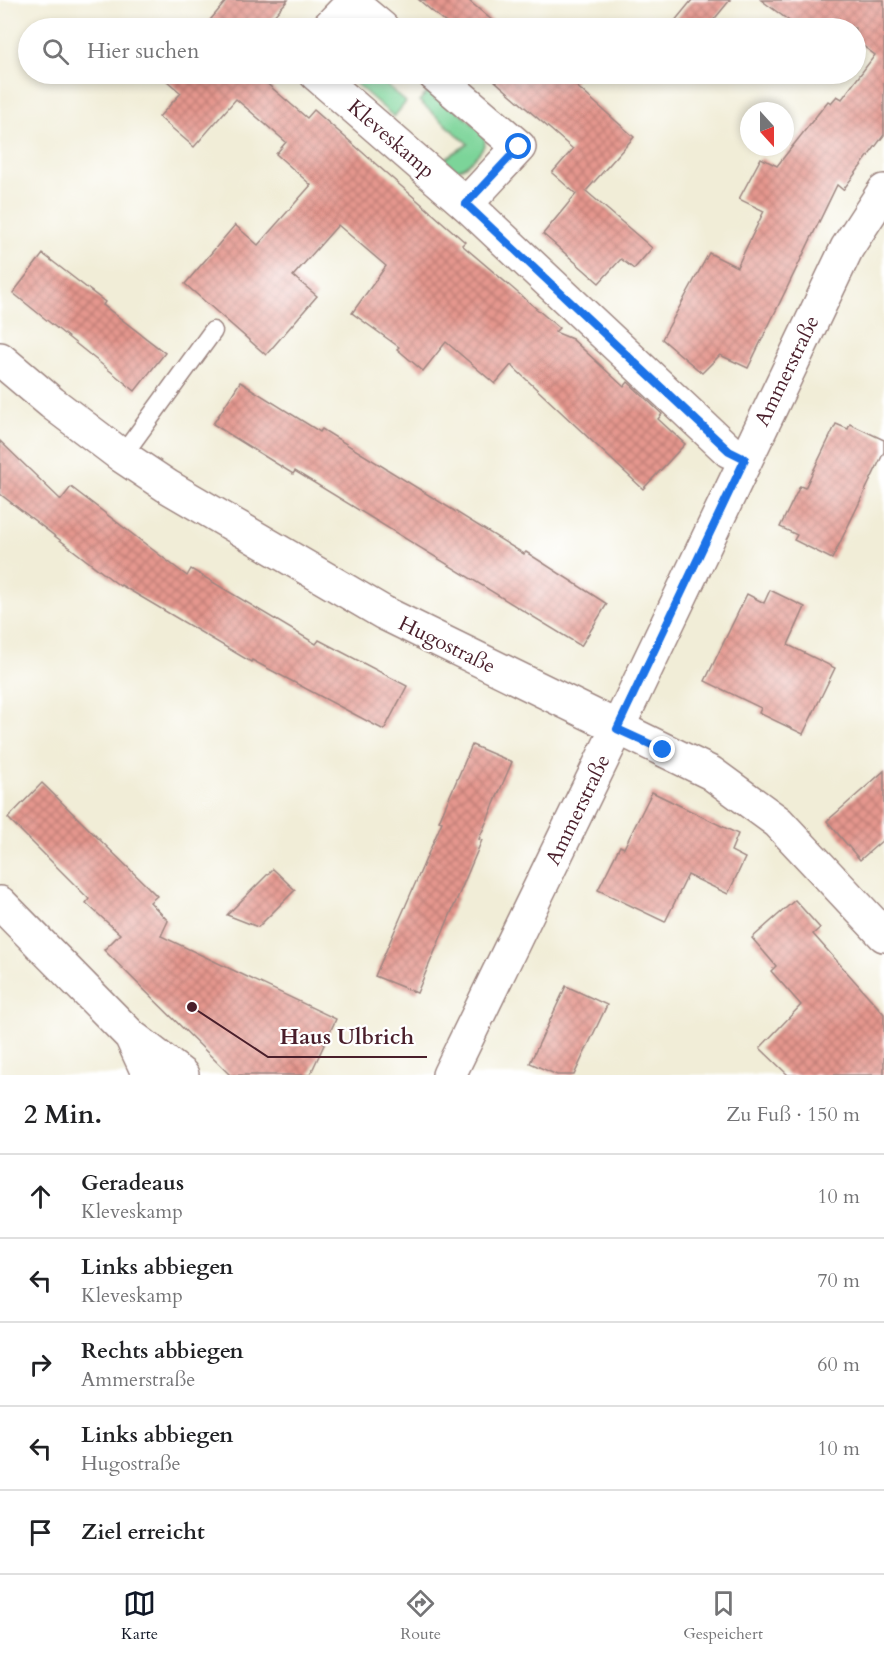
<!DOCTYPE html>
<html lang="de">
<head>
<meta charset="utf-8">
<style>
	:root { --surface:#fff; --page:#f6f6f6; --text:#202124; --muted:#757577; --line:#e0e0e0; --accent:#111827 }
	body { margin:0; font-family:Cardo,serif; background:var(--page); color:var(--text) }
	.compass { position:absolute; left:740px; top:102px; width:54px; height:54px; border-radius:50%; background:var(--surface); box-shadow:0 3px 9px #0003; rotate:159deg }
	.stop { position:absolute; width:18px; height:18px; margin:-14px; border:4px solid #1a73e8; border-radius:50%; background:#fff }
	.stop.end { background:#1a73e8; border-color:#fff; box-shadow:0 2px 6px #0008 }
	.list { margin:0; padding:0; list-style:none }
	h2 { display:flex; justify-content:space-between; align-items:center; height:78px; margin:0; padding:0 24px; font-size:26px }
	h2 small { font-size:20px; font-weight:400; color:var(--muted) }
	.list li { display:grid; grid-template-columns:39px 1fr auto; gap:18px; align-items:center; box-sizing:border-box; height:84px; padding:0 24px; border-top:2px solid var(--line) }
	.list b { display:block; font-size:22px; white-space:nowrap }
	.list p { margin:0; font-size:20px; white-space:nowrap; color:var(--muted) }
	.list em { font-size:20px; font-style:normal; color:var(--muted) }
	.icon { flex:none; width:33px; height:33px; fill:none; stroke:currentColor; stroke-width:2; stroke-linecap:round; stroke-linejoin:round }
	.map { position:relative; flex:none; width:884px; height:1075px; overflow:hidden }
	.search { position:absolute; background:var(--surface); box-shadow:0 3px 9px #0003; left:18px; right:18px; top:18px; height:66px; display:flex; align-items:center; gap:15px; box-sizing:border-box; padding:0 21px; border-radius:33px; color:var(--muted); font-size:22px }
	.sheet { height:498px; background:var(--surface) }
	nav { display:flex; justify-content:space-around; align-items:center; box-sizing:border-box; height:84px; border-top:2px solid var(--line); background:var(--surface); font-size:16px; color:var(--muted) }
	nav a { display:grid; justify-items:center; gap:3px }
	nav .on { color:var(--accent) }
	.map>svg:first-child { display:block }
	.green { fill:#7cd499; stroke:#637a62; stroke-width:1.5 }
	.building { fill:url(#building-cross-hatch) }
	.lines { fill:none; stroke-linecap:round; stroke-linejoin:round }
	.lane-casing { stroke:#9e8681; stroke-width:21 }
	.street-casing { stroke:#9e8681; stroke-width:36 }
	.lane { stroke:#fff; stroke-width:18 }
	.street { stroke:#fff; stroke-width:33 }
	.route { stroke:#1a73e8; stroke-width:8 }
	.labels { text-anchor:middle; dominant-baseline:central; stroke-width:4.5; stroke-linejoin:round; paint-order:stroke }
	.street-label { font-size:21px; fill:#4a1f2b; stroke:#fff }
	.leader { fill:none; stroke:#4a1f2b; stroke-width:2 }
	.callout-dot { fill:#4a1f2b; stroke:#fff; stroke-width:2 }
	.callout-label { font-size:22px; text-anchor:middle; font-weight:bold; fill:#4a1f2b; stroke:#fff; stroke-width:4.5; stroke-linejoin:round; paint-order:stroke }
</style>
</head>
<body>
<div class="map">
<svg width="884" height="1075" viewBox="0 0 884 1075">
	<defs>
		<pattern id="building-cross-hatch" width="8" height="8" patternUnits="userSpaceOnUse" patternTransform="scale(1.5)"><rect width="8" height="8" fill="#e5978e"/><path d="M0 0l8 8M0 8l8-8" fill="none" stroke="#bc7b74"/></pattern>
	</defs>
	<rect width="100%" height="100%" fill="#fff"/>
	<filter id="ink" filterUnits="userSpaceOnUse"><feTurbulence type="fractalNoise" baseFrequency=".0167" numOctaves="2"/><feDisplacementMap in="SourceGraphic" scale="12" xChannelSelector="R" yChannelSelector="G"/><feConvolveMatrix kernelMatrix="1 2 1 2 8 2 1 2 1" color-interpolation-filters="sRGB"/></filter>
	<filter id="wash" filterUnits="userSpaceOnUse"><feTurbulence type="fractalNoise" baseFrequency=".008" numOctaves="4" result="noise"/><feDisplacementMap in="SourceGraphic" scale="24" xChannelSelector="R" yChannelSelector="G"/><feGaussianBlur stdDeviation="1.35" result="paint"/><feColorMatrix in="noise" values="0 0 0 0 0 0 0 0 0 0 0 0 0 0 0 0 0 1.4 0 .05"/><feComposite in="paint" operator="in"/></filter>
	<g filter="url(#wash)">
		<rect width="100%" height="100%" fill="#f1edd7"/>
		<g class="green">
			<polygon points="345,74 373,74 406,102 394,117"/>
			<path d="M 432,88 L 483,133 C 484,137 485,139 485,143 C 483,150 465,171 456,169 C 452,167 448,162 444,159 L 468,144 L 419,101 Z"/>
		</g>
		<g id="blocks">
			<g class="building">
				<polygon points="227,0 288,0 263,28 210,28 206,25"/>
				<polygon points="419,0 468,0 501,28 452,28"/>
				<polygon points="692,0 730,0 707,28 669,28"/>
				<polygon points="761,0 884,0 884,135 843,190 837,185 748,368 720,355 702,373 662,339 709,253 737,267 764,211 739,199 761,158 777,166 828,101 831,103 837,96 842,99 875,55 855,40 855,28 799,28"/>
				<polygon points="159,74 259,74 257,75 307,118 314,110 465,242 462,245 559,328 555,332 572,339 624,387 628,382 662,414 658,419 685,444 643,489 511,365 495,384 446,342 423,371 397,349 399,347 352,313 386,266 338,225 293,276 317,296 266,355 185,284 235,225 258,245 311,185 276,154 286,142 236,99 194,147 159,117 181,93"/>
				<polygon points="487,74 570,74 576,79 573,83 634,137 586,191 652,248 634,269 621,259 599,283 543,234 576,194 552,173 573,149"/>
				<polygon points="43,254 105,302 103,305 165,353 135,391 13,293"/>
				<polygon points="240,382 320,432 322,429 524,554 526,552 607,604 581,646 295,471 293,474 213,424"/>
				<polygon points="836,424 848,429 850,424 884,440 884,452 832,559 794,540 797,535 780,527 800,486 805,488"/>
				<polygon points="0,441 61,500 71,487 187,576 191,569 316,644 319,640 407,686 384,730 252,660 251,662 121,585 120,586 0,494"/>
				<polygon points="770,590 805,607 788,645 835,668 803,734 759,713 761,708 705,681 747,594 764,603"/>
				<polygon points="472,745 512,762 479,839 482,840 417,993 375,976 442,822 439,821"/>
				<polygon points="884,771 884,839 860,860 827,821"/>
				<polygon points="42,783 157,896 150,902 168,921 161,936 336,1019 310,1075 230,1075 104,950 120,934 86,903 89,899 8,818"/>
				<polygon points="652,792 738,834 731,851 745,858 728,894 688,875 665,922 598,890 620,846 624,848"/>
				<polygon points="273,869 295,890 258,927 227,915"/>
				<polygon points="795,900 820,928 813,934 884,1014 884,1075 788,1075 760,1048 801,1005 771,971 776,966 752,938"/>
				<polygon points="566,986 607,1005 574,1075 557,1075 530,1063"/>
			</g>
		</g>
	</g>
	<g filter="url(#ink)">
		<use href="#blocks" fill-opacity="0" stroke="#9e8681" stroke-width="1.5"/>
		<g class="lines">
			<defs>
				<polyline id="lane" points="122,456 213,331"/>
				<g id="street">
					<polyline points="328,28 352,3 382,28"/>
					<polyline points="316,74 466,204 729,451 745,458"/>
					<polyline points="434,74 519,147 466,204"/>
					<polyline points="0,359 52,403 122,456 167,486 384,613 711,773 778,822 884,935"/>
					<polyline points="0,903 131,1036 149,1075"/>
					<polyline points="135,1039 182,1075"/>
					<polyline points="449,1075 617,729 847,248 884,191"/>
				</g>
			</defs>
			<use href="#lane" class="lane-casing"/>
			<use href="#street" class="street-casing"/>
			<use href="#lane" class="lane"/>
			<use href="#street" class="street"/>
		</g>
	</g>
	<g class="lines" filter="url(#ink)">
		<polyline class="route" points="519,147 466,204 729,451 745,459 617,729 663,750"/>
	</g>
	<g class="labels">
		<g class="street-label">
			<text transform="translate(391 139) rotate(41)">Kleveskamp</text>
			<text transform="translate(787 371) rotate(-64)">Ammerstraße</text>
			<text transform="translate(447 645) rotate(26)">Hugostraße</text>
			<text transform="translate(578 810) rotate(-64)">Ammerstraße</text>
		</g>
	</g>
	<path class="leader" d="M192 1007L268 1057H427"/>
	<circle class="callout-dot" cx="192" cy="1007" r="6"/>
	<g class="callout-label">
		<text x="347" y="1044">Haus Ulbrich</text>
	</g>
</svg>
<svg class="compass" viewBox="-18 -18 36 36"><path d="M0-13l5 13h-10z" fill="#e53935"/><path d="M0 13l5-13h-10z" fill="#757577"/></svg>
<div class="stop" style="left:519px;top:147px"></div>
<div class="stop end" style="left:663px;top:750px"></div>
<div class="search"><svg class="icon" aria-label="search" viewBox="0 0 24 24"><circle cx="10" cy="10" r="6"/><path d="M15 15l6 6"/></svg>Hier suchen</div>
</div>
<section class="sheet">
<h2>2 Min.<small>Zu Fuß · 150 m</small></h2>
<ul class="list">
<li><svg class="icon" aria-label="ahead" viewBox="0 0 24 24"><path d="M12 20V5M6 11l6-6 6 6"/></svg><div><b>Geradeaus</b><p>Kleveskamp</p></div><em>10 m</em></li>
<li><svg class="icon" aria-label="left" viewBox="0 0 24 24"><path d="M17 20v-9H6M10 6l-5 5 5 5"/></svg><div><b>Links abbiegen</b><p>Kleveskamp</p></div><em>70 m</em></li>
<li><svg class="icon" aria-label="right" viewBox="0 0 24 24"><path d="M7 20v-9h11M14 6l5 5-5 5"/></svg><div><b>Rechts abbiegen</b><p>Ammerstraße</p></div><em>60 m</em></li>
<li><svg class="icon" aria-label="left" viewBox="0 0 24 24"><path d="M17 20v-9H6M10 6l-5 5 5 5"/></svg><div><b>Links abbiegen</b><p>Hugostraße</p></div><em>10 m</em></li>
<li><svg class="icon" aria-label="arrive" viewBox="0 0 24 24"><path d="M6 21V4h12l-3 4 3 4H6"/></svg><div><b>Ziel erreicht</b></div></li>
</ul>
</section>
<nav>
<a class="on"><svg class="icon" aria-label="map" viewBox="0 0 24 24"><path d="M3 6l6-2 6 2 6-2v14l-6 2-6-2-6 2zM9 4v14M15 6v14"/></svg>Karte</a>
<a><svg class="icon" aria-label="directions" viewBox="0 0 24 24"><path d="M12 3l9 9-9 9-9-9zM9 14v-3h6M13 9l2 2-2 2"/></svg>Route</a>
<a><svg class="icon" aria-label="saved" viewBox="0 0 24 24"><path d="M7 4h10v16l-5-4-5 4z"/></svg>Gespeichert</a>
</nav>
</body>
</html>
